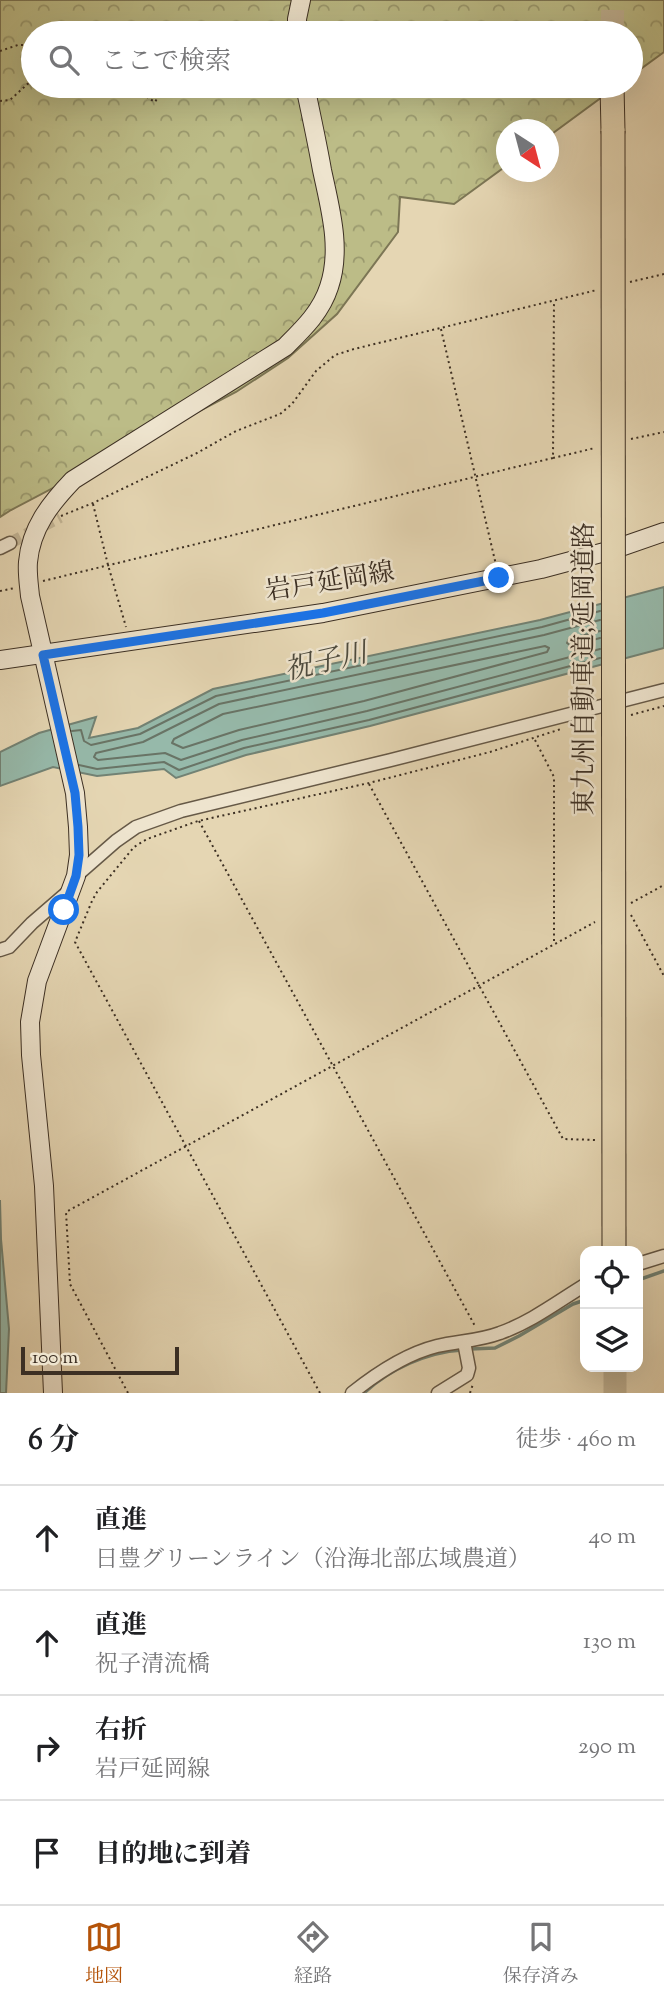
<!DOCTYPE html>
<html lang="ja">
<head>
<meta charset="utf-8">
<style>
	:root { --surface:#fff; --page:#f2f2f2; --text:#202124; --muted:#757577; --line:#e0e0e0; --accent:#b45309 }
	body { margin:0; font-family:"Sorts Mill Goudy","Noto Serif JP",serif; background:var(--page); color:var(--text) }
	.controls { position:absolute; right:21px; bottom:21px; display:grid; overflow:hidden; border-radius:14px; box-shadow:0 7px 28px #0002 }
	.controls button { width:63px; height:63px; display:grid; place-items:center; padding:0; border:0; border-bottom:2px solid var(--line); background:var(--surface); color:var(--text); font:35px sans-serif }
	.compass { position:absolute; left:496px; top:119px; width:63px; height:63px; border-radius:50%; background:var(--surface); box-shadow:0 7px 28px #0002; rotate:144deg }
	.scale { position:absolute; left:21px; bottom:18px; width:158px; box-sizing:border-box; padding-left:7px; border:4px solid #3c2f23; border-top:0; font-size:19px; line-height:24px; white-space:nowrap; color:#3c2f23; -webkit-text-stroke:5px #eee4ce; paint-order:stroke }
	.stop { position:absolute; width:21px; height:21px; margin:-16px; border:5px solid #1a73e8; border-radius:50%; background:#fff }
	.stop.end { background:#1a73e8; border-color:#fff; box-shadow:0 2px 7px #0008 }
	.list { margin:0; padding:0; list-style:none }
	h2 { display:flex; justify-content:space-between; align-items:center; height:91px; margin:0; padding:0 28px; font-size:30px }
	h2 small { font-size:23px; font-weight:400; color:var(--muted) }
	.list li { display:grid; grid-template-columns:46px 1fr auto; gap:21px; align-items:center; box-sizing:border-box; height:105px; padding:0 28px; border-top:2px solid var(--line) }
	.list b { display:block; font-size:26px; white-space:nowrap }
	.list p { margin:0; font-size:23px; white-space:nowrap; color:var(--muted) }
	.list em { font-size:23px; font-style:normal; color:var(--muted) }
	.icon { flex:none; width:38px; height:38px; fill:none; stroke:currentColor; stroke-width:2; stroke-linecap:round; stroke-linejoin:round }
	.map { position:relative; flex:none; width:664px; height:1393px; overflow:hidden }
	.search { position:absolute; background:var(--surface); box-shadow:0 7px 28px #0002; left:21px; right:21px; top:21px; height:77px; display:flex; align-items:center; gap:18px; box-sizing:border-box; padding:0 24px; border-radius:38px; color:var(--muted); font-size:26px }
	.sheet { height:511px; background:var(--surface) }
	nav { display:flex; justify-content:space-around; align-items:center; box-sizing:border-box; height:98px; border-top:2px solid var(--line); background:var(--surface); font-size:19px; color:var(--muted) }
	nav a { display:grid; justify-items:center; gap:4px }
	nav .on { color:var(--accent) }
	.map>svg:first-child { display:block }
	.forest { fill:url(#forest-crowns); stroke:#7c7655; stroke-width:2 }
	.water { fill:#96b9aa; stroke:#728274; stroke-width:2 }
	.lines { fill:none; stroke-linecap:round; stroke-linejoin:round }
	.shore { stroke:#697466; stroke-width:2 }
	.stream { stroke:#728274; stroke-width:3.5 }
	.street-tunnel { stroke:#c3b596; stroke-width:12; stroke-dasharray:12 6; stroke-linecap:butt }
	.highway-tunnel { stroke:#c3b596; stroke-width:23; stroke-dasharray:23 11; stroke-linecap:butt }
	.street-casing { stroke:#665947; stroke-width:15 }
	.secondary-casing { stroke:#3c2f23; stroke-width:20 }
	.highway-casing { stroke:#3c2f23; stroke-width:25 }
	.path { stroke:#3c2f23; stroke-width:2; stroke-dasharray:2 3.5; stroke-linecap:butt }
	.street { stroke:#eee4ce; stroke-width:12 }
	.secondary { stroke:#eee4ce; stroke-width:18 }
	.highway { stroke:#e5d6b3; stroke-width:23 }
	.highway-bridge-casing { stroke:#3c2f23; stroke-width:25; stroke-linecap:butt }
	.highway-bridge { stroke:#e5d6b3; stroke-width:23 }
	.route { stroke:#1a73e8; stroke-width:9 }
	.labels { text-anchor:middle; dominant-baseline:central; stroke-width:5; stroke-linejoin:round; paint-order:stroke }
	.street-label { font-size:26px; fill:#3c2f23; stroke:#eee4ce }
	.water-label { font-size:28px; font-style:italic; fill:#4e4b3e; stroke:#eee4ce }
</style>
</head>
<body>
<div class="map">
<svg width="664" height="1393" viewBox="0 0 664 1393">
	<defs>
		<pattern id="forest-crowns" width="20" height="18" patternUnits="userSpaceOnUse" patternTransform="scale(1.75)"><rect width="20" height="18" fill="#bcbc87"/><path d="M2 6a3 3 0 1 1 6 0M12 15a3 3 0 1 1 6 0" fill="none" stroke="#9a996e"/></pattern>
	</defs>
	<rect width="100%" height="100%" fill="#e5d6b3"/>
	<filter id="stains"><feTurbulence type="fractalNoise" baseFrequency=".00286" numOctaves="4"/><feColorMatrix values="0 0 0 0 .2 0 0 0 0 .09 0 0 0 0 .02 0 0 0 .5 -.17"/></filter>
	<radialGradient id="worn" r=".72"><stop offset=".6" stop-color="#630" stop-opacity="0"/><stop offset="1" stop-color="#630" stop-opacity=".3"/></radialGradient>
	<polygon class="forest" points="0,0 664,0 664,52 631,76 631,33 33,33 33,86 617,86 549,136 548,130 506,130 506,166 454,204 400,197 398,232 337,314 288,358 236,392 11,510 0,517"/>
	<g class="water">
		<polygon points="664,587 664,648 370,726 246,755 176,778 164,769 97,776 53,767 0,786 0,752 39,733 96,717 89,738 138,728 213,689 540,620"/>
		<polygon points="0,1200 1,1239 9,1329 6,1393 0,1393"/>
	</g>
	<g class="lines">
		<g class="shore">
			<polyline points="600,620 544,635 219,704 143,742 96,753 94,757 98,760 165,753 181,760 242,740 367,711 600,649"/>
			<polyline points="600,631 569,639 567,643 571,646 600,638"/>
			<polygon points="545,646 549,648 547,652 364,701 239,730 183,748 172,743 174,739 223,714"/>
			<polyline points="72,731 81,730 84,741 91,745 140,734 216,696 542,627 600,611"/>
			<polyline points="79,765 97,769 164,762 179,770 244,748 369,720 600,658"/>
		</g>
		<g class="stream">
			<polyline points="638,1280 664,1271"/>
			<polyline points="470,1349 495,1348 519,1336 573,1304 585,1300"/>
			<path d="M 364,1393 C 390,1369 427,1352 462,1350"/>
		</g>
		<polyline class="street-tunnel" points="10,543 60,517"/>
		<g class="highway-tunnel">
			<polyline points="612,33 613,0"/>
			<polyline points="615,1393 615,1367"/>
		</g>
		<defs>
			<g id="street">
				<polyline points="0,548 10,543"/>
				<polyline points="76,876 116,841 136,827 181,811 391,760 664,690"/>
				<polyline points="0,950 9,947 32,923 69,891"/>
				<polyline points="638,1264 664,1256"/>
				<path d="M 352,1393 C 377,1373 405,1354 437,1346 C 458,1341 479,1341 500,1333 C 531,1322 557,1302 585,1285"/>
				<polyline points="438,1393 467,1375 469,1368 464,1342"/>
			</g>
			<g id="secondary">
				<polyline points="297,33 297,19 301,0"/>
				<polyline points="0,660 323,613 541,569 612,550 664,532"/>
				<path d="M 53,1393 L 44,1186 L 31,1055 L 30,1022 L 37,981 L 76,876 L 79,855 L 78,827 L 75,793 L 30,596 C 29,585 27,573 28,562 C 31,528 50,504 73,480 L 285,347 C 303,329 321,312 329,287 C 342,249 330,208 322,170 C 317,142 311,114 305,86"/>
			</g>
			<polyline id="highway" points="612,86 613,131"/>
		</defs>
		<use href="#street" class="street-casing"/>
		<use href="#secondary" class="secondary-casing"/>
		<use href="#highway" class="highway-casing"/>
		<g class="path">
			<polyline points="0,51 18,45 33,45"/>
			<polyline points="143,86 147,97 155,102 165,86"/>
			<polyline points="0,101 10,100 33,79"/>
			<polyline points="630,282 664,274"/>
			<polyline points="441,329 496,565"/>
			<polyline points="631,439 664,432"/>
			<polyline points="553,458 595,448"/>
			<polyline points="93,504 108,565 126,627"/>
			<polyline points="61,516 93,503 197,453 236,431 280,414 292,404 316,371 335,355 354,349 597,290"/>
			<polyline points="43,581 553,458 554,301"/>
			<polyline points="0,591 15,588"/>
			<polyline points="631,715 664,706"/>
			<polyline points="535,740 554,777 554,944"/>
			<polyline points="369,784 563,1139 597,1140"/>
			<polyline points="199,821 475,1326"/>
			<polyline points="631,903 664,885"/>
			<polyline points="631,915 664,976"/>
			<polyline points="128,1393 70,1284 66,1212 595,922"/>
			<polyline points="320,1393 75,942 92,901 97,892 134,847 147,839 198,821 369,783 490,752 561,729"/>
			<polyline points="470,1393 473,1384"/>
		</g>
		<use href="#street" class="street"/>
		<use href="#secondary" class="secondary"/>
		<use href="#highway" class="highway"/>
		<defs>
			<polyline id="highway-bridge" points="613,131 614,1251"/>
		</defs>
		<use href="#highway-bridge" class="highway-bridge-casing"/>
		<use href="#highway-bridge" class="highway-bridge"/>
	</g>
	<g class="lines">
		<polyline class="route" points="64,910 76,876 79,855 78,827 75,793 43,655 323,613 499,578"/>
	</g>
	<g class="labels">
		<g class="street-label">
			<text transform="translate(330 583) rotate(-9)">岩戸延岡線</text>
			<text transform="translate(585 669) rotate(-90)">東九州自動車道;延岡道路</text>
		</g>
		<g class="water-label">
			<text transform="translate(326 663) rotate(-13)">祝子川</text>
		</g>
	</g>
	<rect width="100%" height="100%" filter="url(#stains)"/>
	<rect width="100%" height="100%" fill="url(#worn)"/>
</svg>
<div class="controls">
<button><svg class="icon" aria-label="locate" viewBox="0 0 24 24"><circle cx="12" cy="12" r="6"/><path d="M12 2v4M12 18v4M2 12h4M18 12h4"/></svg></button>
<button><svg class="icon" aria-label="layers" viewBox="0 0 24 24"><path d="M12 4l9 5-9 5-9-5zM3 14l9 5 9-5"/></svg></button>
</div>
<svg class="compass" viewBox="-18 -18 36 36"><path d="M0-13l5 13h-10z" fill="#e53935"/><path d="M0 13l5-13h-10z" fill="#757577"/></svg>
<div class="scale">100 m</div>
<div class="stop" style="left:64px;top:910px"></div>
<div class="stop end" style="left:499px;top:578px"></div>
<div class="search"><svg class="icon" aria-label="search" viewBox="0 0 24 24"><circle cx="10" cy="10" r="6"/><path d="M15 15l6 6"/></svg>ここで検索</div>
</div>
<section class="sheet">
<h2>6 分<small>徒歩 · 460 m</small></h2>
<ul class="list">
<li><svg class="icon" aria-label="ahead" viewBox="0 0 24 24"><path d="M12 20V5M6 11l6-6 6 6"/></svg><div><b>直進</b><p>日豊グリーンライン（沿海北部広域農道）</p></div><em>40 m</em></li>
<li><svg class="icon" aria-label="ahead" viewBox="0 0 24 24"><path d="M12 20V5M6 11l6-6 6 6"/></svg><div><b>直進</b><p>祝子清流橋</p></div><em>130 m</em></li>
<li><svg class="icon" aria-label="right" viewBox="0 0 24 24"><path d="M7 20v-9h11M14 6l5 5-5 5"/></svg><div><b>右折</b><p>岩戸延岡線</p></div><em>290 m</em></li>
<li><svg class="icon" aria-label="arrive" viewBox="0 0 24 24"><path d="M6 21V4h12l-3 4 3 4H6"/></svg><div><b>目的地に到着</b></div></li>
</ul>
</section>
<nav>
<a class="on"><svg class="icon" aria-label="map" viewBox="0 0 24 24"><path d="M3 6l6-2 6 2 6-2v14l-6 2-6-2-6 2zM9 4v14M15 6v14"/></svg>地図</a>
<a><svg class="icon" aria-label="directions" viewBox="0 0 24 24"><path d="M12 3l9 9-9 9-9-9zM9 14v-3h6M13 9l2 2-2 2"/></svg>経路</a>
<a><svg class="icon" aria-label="saved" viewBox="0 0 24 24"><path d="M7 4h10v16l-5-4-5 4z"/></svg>保存済み</a>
</nav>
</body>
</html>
